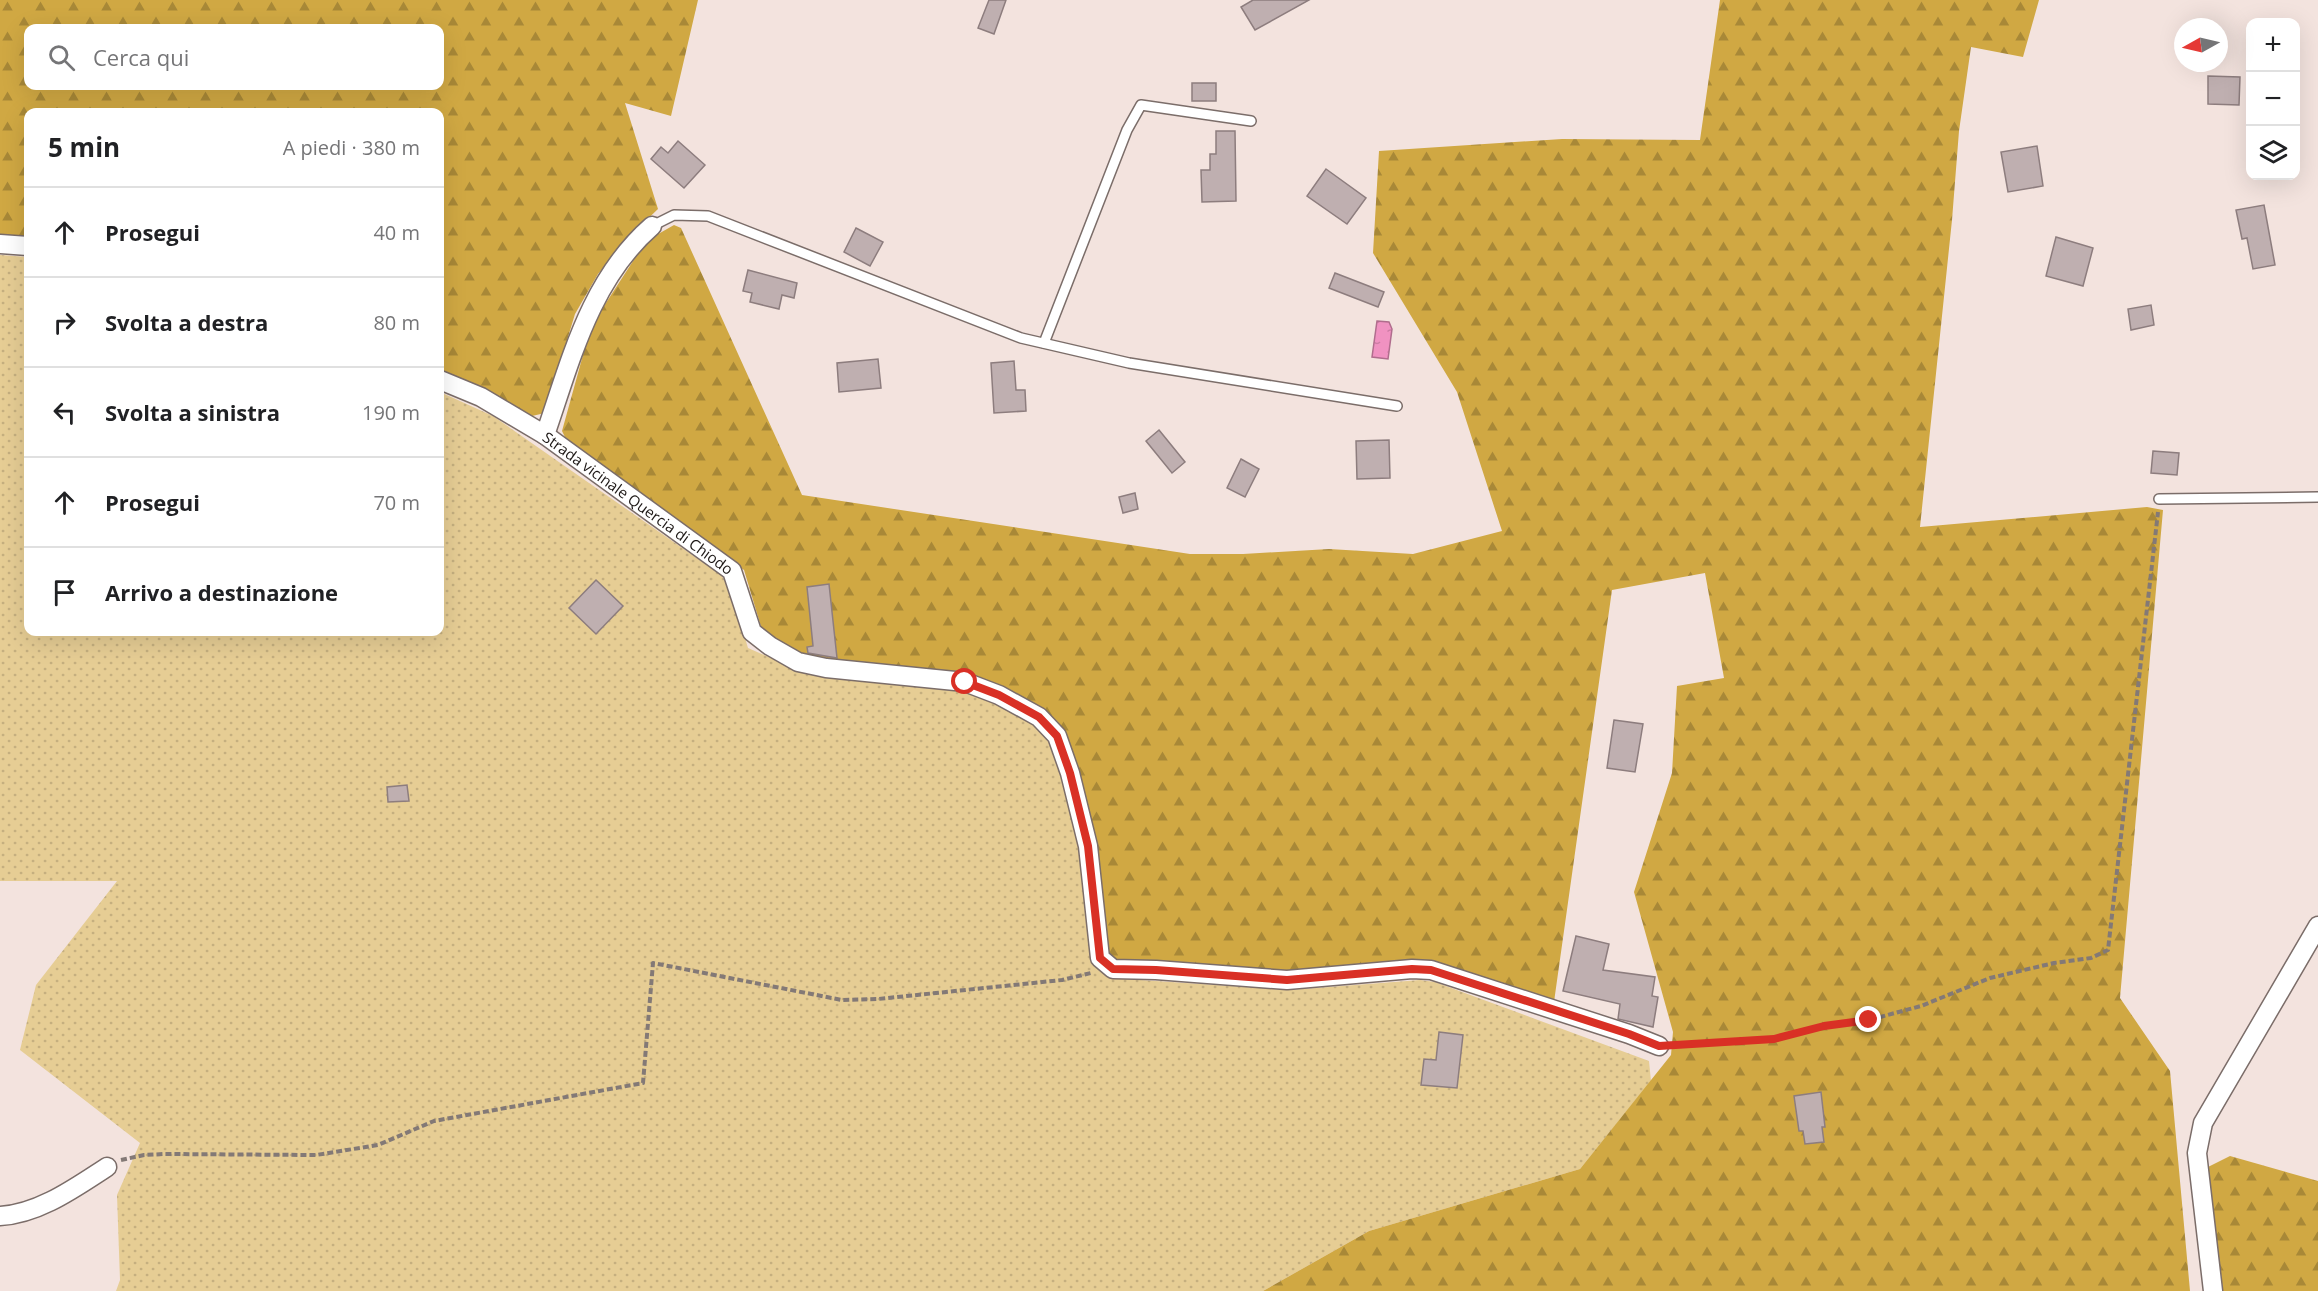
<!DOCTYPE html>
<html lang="it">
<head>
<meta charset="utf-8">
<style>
	:root { --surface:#fff; --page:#f2f2f2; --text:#202124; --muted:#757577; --line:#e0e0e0 }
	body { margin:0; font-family:"Open Sans",sans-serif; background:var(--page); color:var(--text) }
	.controls { position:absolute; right:18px; top:18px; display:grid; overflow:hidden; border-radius:12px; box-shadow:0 6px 24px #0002 }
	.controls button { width:54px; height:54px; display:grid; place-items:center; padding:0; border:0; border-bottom:2px solid var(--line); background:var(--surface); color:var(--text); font:30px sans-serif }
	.compass { position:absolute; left:2174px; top:18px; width:54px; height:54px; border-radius:50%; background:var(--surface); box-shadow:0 6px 24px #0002; rotate:262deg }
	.stop { position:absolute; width:18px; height:18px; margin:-14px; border:4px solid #d93025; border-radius:50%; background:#fff }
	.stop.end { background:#d93025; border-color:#fff; box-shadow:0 2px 6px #0008 }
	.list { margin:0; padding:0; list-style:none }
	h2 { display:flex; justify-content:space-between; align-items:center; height:78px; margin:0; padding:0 24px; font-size:26px }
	h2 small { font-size:20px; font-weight:400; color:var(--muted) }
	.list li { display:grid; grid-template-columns:39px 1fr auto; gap:18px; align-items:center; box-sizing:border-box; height:90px; padding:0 24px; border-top:2px solid var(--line) }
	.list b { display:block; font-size:22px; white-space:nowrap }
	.list em { font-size:20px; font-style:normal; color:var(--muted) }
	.icon { flex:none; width:33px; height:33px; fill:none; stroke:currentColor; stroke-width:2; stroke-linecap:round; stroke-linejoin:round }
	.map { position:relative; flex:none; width:2318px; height:1291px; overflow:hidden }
	.search { position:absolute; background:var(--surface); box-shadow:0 6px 24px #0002; left:24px; top:24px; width:420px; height:66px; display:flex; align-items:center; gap:15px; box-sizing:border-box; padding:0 21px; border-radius:12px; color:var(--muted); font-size:22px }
	.panel { position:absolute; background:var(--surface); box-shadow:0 6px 24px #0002; left:24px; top:108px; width:420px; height:528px; border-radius:12px }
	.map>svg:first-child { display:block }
	.grass { fill:url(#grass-dots) }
	.forest { fill:url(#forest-firs); fill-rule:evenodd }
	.water { fill:url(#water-ripples); stroke:#b06d8d; stroke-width:1.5 }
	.building { fill:#bfafb0; stroke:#8d7d7e; stroke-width:1.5 }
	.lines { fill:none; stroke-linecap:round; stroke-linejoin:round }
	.lane-casing { stroke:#7b6d69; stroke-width:12 }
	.street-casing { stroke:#7b6d69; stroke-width:21 }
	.path { stroke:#837976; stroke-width:4; stroke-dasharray:6 3; stroke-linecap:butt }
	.lane { stroke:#fff; stroke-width:9 }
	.street { stroke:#fff; stroke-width:18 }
	.route { stroke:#d93025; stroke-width:8 }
	.labels { text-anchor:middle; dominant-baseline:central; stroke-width:5; stroke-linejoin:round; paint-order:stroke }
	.street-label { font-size:15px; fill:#1c1715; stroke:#fff }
</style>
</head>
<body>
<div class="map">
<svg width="2318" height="1291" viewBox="0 0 2318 1291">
	<defs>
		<pattern id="grass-dots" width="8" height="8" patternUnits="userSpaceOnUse" patternTransform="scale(1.5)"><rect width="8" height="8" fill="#e6cd94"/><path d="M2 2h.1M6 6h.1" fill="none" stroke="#c5af7f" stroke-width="1.8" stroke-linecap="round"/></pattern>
		<pattern id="forest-firs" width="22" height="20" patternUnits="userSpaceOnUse" patternTransform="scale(1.5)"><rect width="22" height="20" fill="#d0a843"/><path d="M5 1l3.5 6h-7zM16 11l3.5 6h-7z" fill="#a88837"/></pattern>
		<pattern id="water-ripples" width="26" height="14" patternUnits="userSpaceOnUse" patternTransform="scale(1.5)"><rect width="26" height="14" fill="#f092c1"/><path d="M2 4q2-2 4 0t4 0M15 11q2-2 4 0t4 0" fill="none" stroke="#cd7da5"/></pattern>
	</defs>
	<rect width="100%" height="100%" fill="#f3e3de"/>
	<polygon class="grass" points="0,255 28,257 28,632 440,632 440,392 493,416 721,575 730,587 748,648 808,674 964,689 997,701 1038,727 1052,741 1082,850 1098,965 1111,978 1290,990 1420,980 1435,982 1649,1061 1651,1081 1580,1169 1369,1231 1263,1291 116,1291 120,1280 117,1195 140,1143 20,1050 36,985 117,881 0,881"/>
	<g class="forest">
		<path d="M 0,0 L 698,0 L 671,116 L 625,103 L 658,209 L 631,235 L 598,274 L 575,314 L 545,413 L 532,416 L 486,390 L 440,371 L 440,112 L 28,112 L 28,238 L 0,235 ZM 28,28 L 440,28 L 440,86 L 28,86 Z"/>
		<polygon points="1720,0 2039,0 2023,57 1971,47 1959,131 1952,220 1920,527 2147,507 2163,510 2120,998 2170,1071 2190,1291 1263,1291 1369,1231 1580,1169 1671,1055 1673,1032 1634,892 1672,773 1677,686 1724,678 1705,573 1612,590 1554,1002 1434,963 1286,973 1114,961 1109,953 1098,854 1084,790 1057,721 985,681 845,663 799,654 762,630 744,570 567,441 562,431 591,326 646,241 674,225 681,228 802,495 1190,554 1243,554 1329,549 1413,554 1502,531 1457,392 1373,253 1379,151 1562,139 1700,140"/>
		<polygon points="2230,1156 2318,1181 2318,1291 2223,1291 2208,1167"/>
	</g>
	<polygon class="water" points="1377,321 1389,322 1392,329 1388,359 1372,357"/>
	<g class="building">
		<polygon points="989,0 1006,0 994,34 978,28"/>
		<polygon points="1253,0 1309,0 1255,30 1241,7"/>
		<polygon points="2208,76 2240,77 2239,105 2208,104"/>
		<rect x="1192" y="83" width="24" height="18"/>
		<polygon points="1216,131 1235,131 1236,201 1202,202 1201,170 1210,170 1210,154 1216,154"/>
		<polygon points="678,141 705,165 684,188 651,159 661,147 668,153"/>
		<polygon points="2037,146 2043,186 2008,192 2001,152"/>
		<polygon points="1326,169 1366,198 1347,224 1307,196"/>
		<polygon points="2264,205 2275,265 2253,269 2247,238 2242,239 2236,210"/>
		<polygon points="856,228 883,242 870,266 844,252"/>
		<polygon points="2056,237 2093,248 2083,286 2046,276"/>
		<polygon points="748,270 797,283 794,298 782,295 779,309 750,302 752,293 743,291"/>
		<polygon points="1335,273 1384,292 1378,307 1329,288"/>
		<polygon points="2151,305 2154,325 2131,330 2128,309"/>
		<polygon points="878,359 881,388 839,392 837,363"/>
		<polygon points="1014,361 1016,390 1025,390 1026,411 994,413 991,363"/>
		<polygon points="1159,430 1185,462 1172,473 1146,441"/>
		<polygon points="1389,440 1390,478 1357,479 1356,441"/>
		<polygon points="2153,451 2179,453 2177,475 2151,473"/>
		<polygon points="1241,459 1259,469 1245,497 1227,488"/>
		<polygon points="1135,493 1138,509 1123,513 1119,497"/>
		<polygon points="596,580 623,606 596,634 569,608"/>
		<polygon points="829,584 837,658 808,653 807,647 813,646 807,587"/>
		<polygon points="1614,720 1643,724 1635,772 1607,768"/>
		<polygon points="407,785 409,801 388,802 387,787"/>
		<polygon points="1576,936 1609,944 1603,970 1655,977 1652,996 1658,997 1653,1027 1618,1019 1620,1004 1563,991"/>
		<polygon points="1439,1032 1463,1035 1457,1088 1421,1085 1424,1059 1436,1060"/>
		<polygon points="1821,1092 1825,1127 1822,1127 1824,1142 1805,1144 1803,1131 1799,1131 1794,1096"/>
	</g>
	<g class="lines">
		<defs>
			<g id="lane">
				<polyline points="652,226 674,215 708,216 1021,338 1129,363 1397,406"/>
				<polyline points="1044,343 1127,130 1141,105 1251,121"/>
				<polyline points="2159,499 2318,497"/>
			</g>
			<g id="street">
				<polyline points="0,244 28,246"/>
				<path id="s1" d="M 440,380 L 481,397 L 545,435 L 732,571 L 752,632 L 770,646 L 798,662 L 826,668 L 965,682 L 999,695 L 1039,717 L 1057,736 L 1070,773 L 1088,846 L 1100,958 L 1113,969 L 1156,970 L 1287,980 L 1412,969 L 1431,970 L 1629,1034 L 1659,1046"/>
				<path d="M 545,435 C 571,360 590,280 652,226"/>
				<path d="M 0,1216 C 39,1214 76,1187 107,1167"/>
				<polyline points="2213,1291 2197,1153 2203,1123 2318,926"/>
			</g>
		</defs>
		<use href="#lane" class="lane-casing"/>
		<use href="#street" class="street-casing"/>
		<g class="path">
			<polyline points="1675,1045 1774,1039 1824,1026 1869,1020 1921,1006 1990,978 2054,963 2091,958 2108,950 2158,512"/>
			<polyline points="121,1160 144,1155 165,1154 316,1155 378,1145 434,1121 643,1083 653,963 842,1000 878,999 1062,980 1091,973"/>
		</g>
		<use href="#lane" class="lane"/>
		<use href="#street" class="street"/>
	</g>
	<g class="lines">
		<polyline class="route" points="965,682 999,695 1039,717 1057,736 1070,773 1088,846 1100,958 1113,969 1156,970 1287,980 1412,969 1431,970 1629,1034 1659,1046 1774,1039 1824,1026 1869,1020"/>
	</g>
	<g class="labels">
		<g class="street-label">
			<text stroke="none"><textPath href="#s1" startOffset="234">Strada vicinale Quercia di Chiodo</textPath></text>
		</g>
	</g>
</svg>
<div class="controls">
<button>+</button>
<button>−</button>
<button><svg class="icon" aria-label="layers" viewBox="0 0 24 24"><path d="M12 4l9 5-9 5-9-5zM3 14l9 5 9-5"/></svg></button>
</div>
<svg class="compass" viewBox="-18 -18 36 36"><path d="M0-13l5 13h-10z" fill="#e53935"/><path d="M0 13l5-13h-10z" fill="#757577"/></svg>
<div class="stop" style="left:965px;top:682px"></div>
<div class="stop end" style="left:1869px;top:1020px"></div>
<div class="search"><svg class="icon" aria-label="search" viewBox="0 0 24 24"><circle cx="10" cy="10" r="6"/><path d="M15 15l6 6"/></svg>Cerca qui</div>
<section class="panel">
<h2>5 min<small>A piedi · 380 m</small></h2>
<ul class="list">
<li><svg class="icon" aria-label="ahead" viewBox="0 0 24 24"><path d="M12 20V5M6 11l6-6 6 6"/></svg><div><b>Prosegui</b></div><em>40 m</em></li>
<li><svg class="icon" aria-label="right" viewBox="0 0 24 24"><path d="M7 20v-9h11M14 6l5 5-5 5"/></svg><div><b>Svolta a destra</b></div><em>80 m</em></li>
<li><svg class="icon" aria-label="left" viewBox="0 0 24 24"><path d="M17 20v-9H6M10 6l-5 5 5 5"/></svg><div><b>Svolta a sinistra</b></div><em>190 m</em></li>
<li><svg class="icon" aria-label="ahead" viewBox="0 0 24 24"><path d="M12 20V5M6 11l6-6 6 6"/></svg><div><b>Prosegui</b></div><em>70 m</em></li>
<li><svg class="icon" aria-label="arrive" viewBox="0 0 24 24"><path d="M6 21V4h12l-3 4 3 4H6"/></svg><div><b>Arrivo a destinazione</b></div></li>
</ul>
</section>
</div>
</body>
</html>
